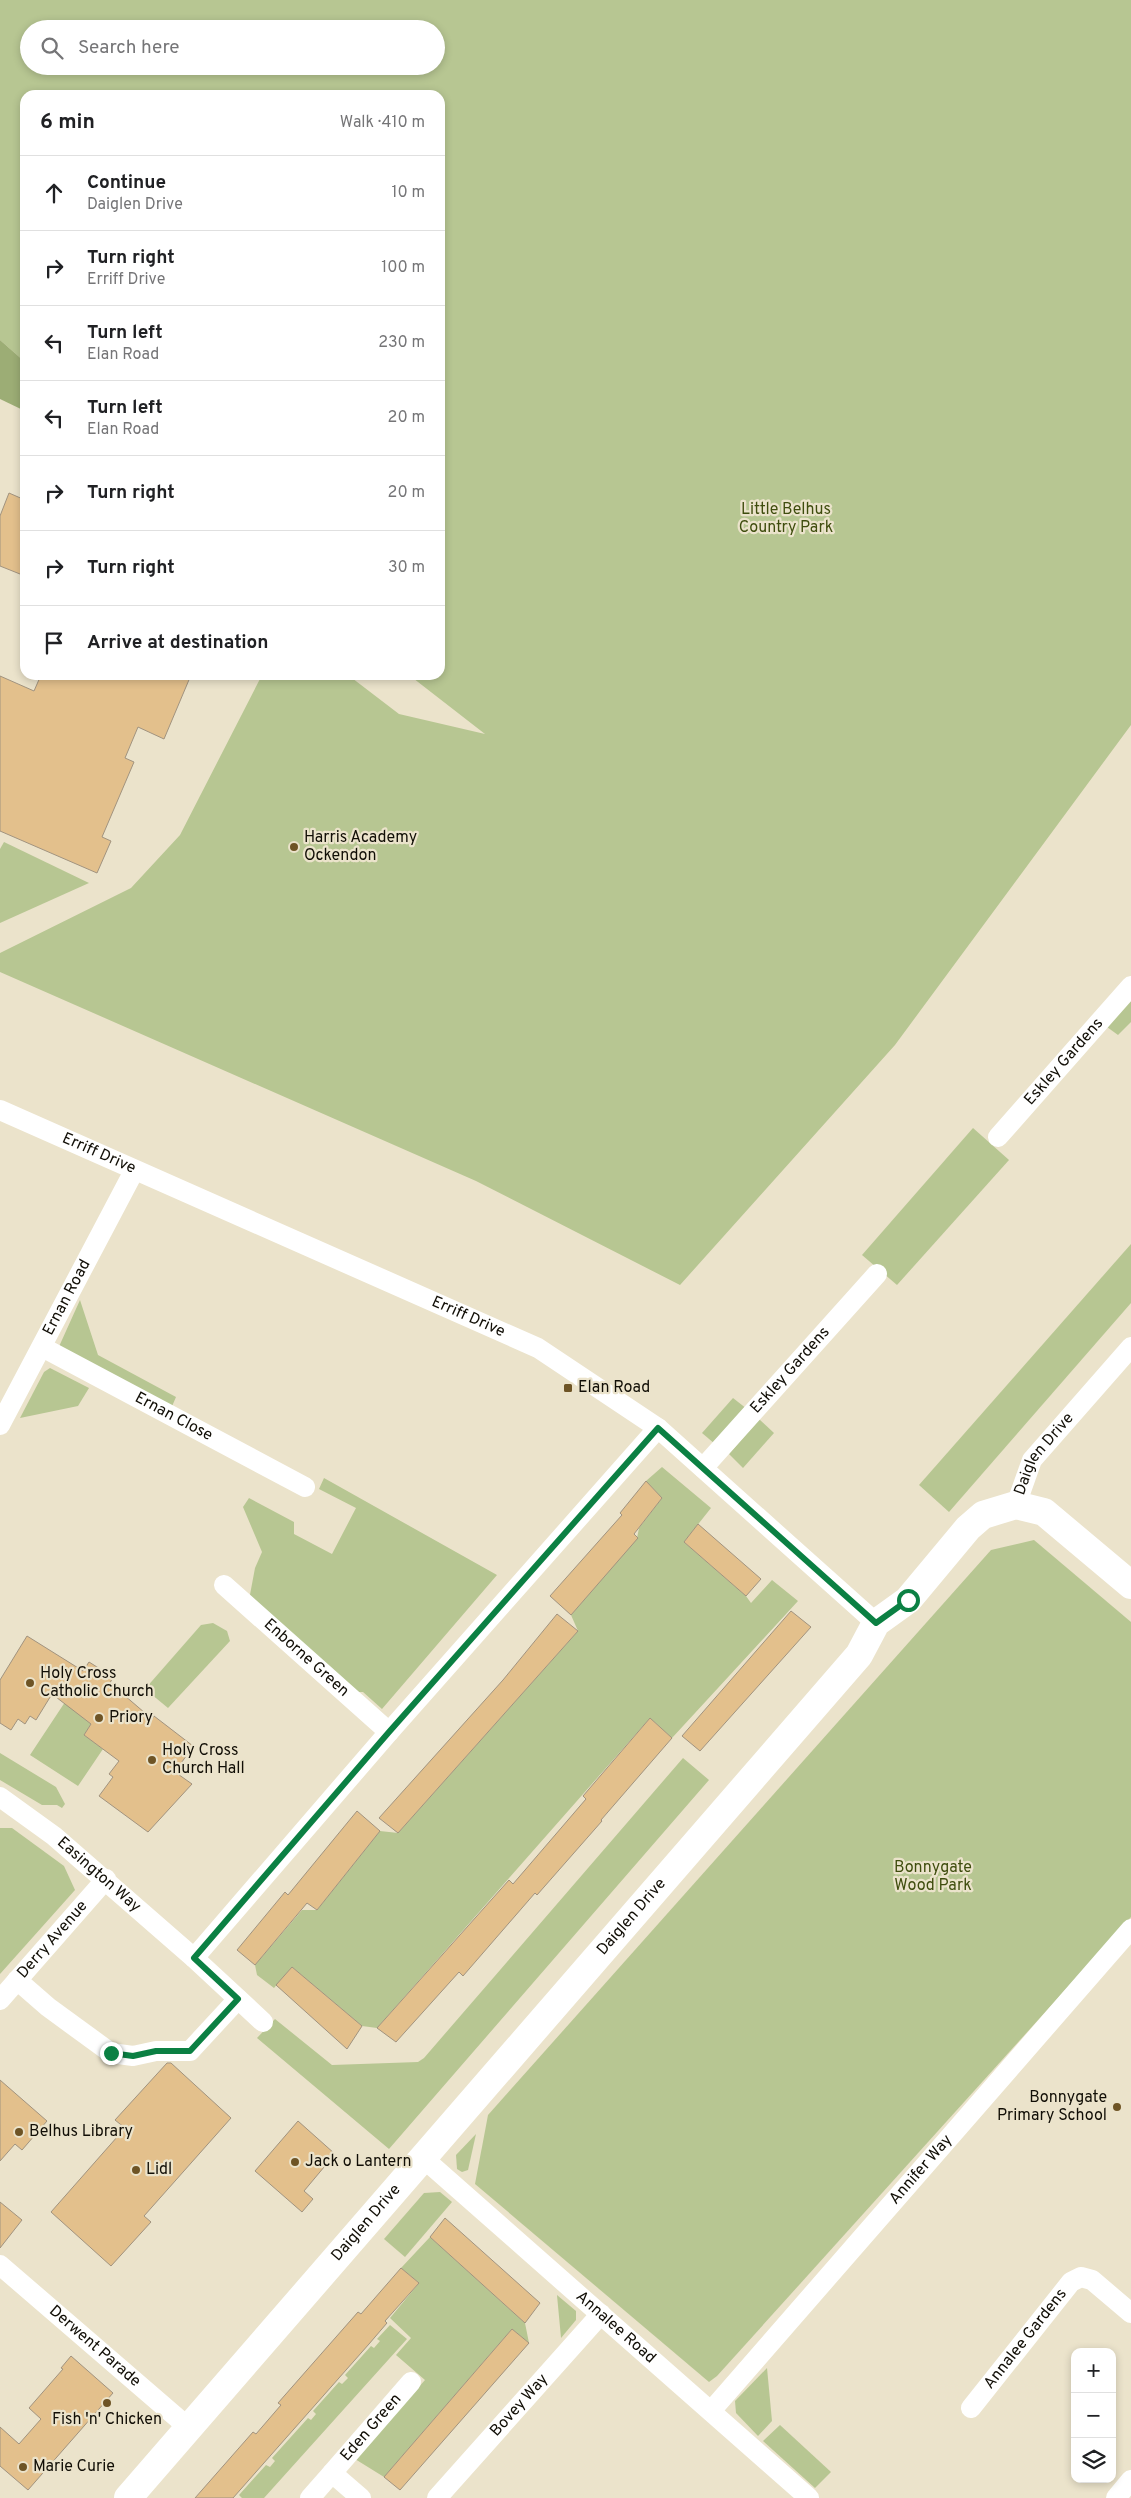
<!DOCTYPE html>
<html lang="en">
<head>
<meta charset="utf-8">
<style>
	:root { --surface:#fff; --page:#f6f6f6; --text:#202124; --muted:#757577; --line:#e0e0e0 }
	body { margin:0; font-family:Overpass,sans-serif; background:var(--page); color:var(--text) }
	.controls { position:absolute; right:15px; bottom:15px; display:grid; overflow:hidden; border-radius:10px; box-shadow:0 2px 8px #0003 }
	.controls button { width:45px; height:45px; display:grid; place-items:center; padding:0; border:0; border-bottom:1px solid var(--line); background:var(--surface); color:var(--text); font:25px sans-serif }
	.stop { position:absolute; width:15px; height:15px; margin:-11px; border:4px solid #0b8043; border-radius:50%; background:#fff }
	.stop.end { background:#0b8043; border-color:#fff; box-shadow:0 1px 5px #0008 }
	.list { margin:0; padding:0; list-style:none }
	h2 { display:flex; justify-content:space-between; align-items:center; height:65px; margin:0; padding:0 20px; font-size:21px }
	h2 small { font-size:16px; font-weight:400; color:var(--muted) }
	.list li { display:grid; grid-template-columns:32px 1fr auto; gap:15px; align-items:center; box-sizing:border-box; height:75px; padding:0 20px; border-top:1px solid var(--line) }
	.list b { display:block; font-size:19px; white-space:nowrap }
	.list p { margin:0; font-size:16px; white-space:nowrap; color:var(--muted) }
	.list em { font-size:16px; font-style:normal; color:var(--muted) }
	.icon { flex:none; width:28px; height:28px; fill:none; stroke:currentColor; stroke-width:2; stroke-linecap:round; stroke-linejoin:round }
	.map { position:relative; flex:none; width:1131px; height:2498px; overflow:hidden }
	.search { position:absolute; background:var(--surface); box-shadow:0 2px 8px #0003; left:20px; top:20px; width:425px; height:55px; display:flex; align-items:center; gap:12px; box-sizing:border-box; padding:0 18px; border-radius:28px; color:var(--muted); font-size:19px }
	.panel { position:absolute; background:var(--surface); box-shadow:0 2px 8px #0003; left:20px; top:90px; width:425px; height:590px; border-radius:15px }
	.map>svg:first-child { display:block }
	.green { fill:#b7c692; fill-rule:evenodd }
	.forest { fill:#9cad75 }
	.building { fill:#e3c08c; stroke:#a1937f }
	.lines { fill:none; stroke-linecap:round; stroke-linejoin:round }
	.street { stroke:#fff; stroke-width:20 }
	.secondary { stroke:#fff; stroke-width:28 }
	.route { stroke:#0b8043; stroke-width:6 }
	.poi-dot { fill:#6e5425; stroke:#ebe3cb; stroke-width:2 }
	.labels { text-anchor:middle; dominant-baseline:central; stroke-width:4.5; stroke-linejoin:round; paint-order:stroke }
	.park-label { font-size:16px; fill:#3f4d0e; stroke:#ebe3cb }
	.poi-label { font-size:16px; fill:#110e06; stroke:#ebe3cb; text-anchor:start }
	.street-label { font-size:16px; fill:#110e06; stroke:#ebe3cb }
</style>
</head>
<body>
<div class="map">
<svg width="1131" height="2498" viewBox="0 0 1131 2498">
	<rect width="100%" height="100%" fill="#ebe3cb"/>
	<g class="green">
		<path d="M 0,0 L 1131,0 L 1131,725 L 895,1045 L 680,1285 L 476,1181 L 0,972 L 0,953 L 131,888 L 180,835 L 262,675 L 348,675 L 399,714 L 485,734 L 409,675 L 440,675 L 440,95 L 25,95 L 25,362 L 0,340 ZM 29,29 L 436,29 L 436,66 L 29,66 Z"/>
		<polygon points="4,842 89,883 0,923 0,849"/>
		<polygon points="1131,999 1131,1022 1118,1035 1107,1027"/>
		<polygon points="973,1128 1009,1160 897,1285 862,1255"/>
		<polygon points="1131,1244 1131,1303 949,1512 919,1485"/>
		<polygon points="80,1300 98,1355 176,1397 170,1411 57,1351"/>
		<polygon points="50,1368 89,1388 78,1406 20,1418 44,1372"/>
		<polygon points="733,1398 747,1409 715,1444 702,1433"/>
		<polygon points="759,1419 774,1433 743,1468 729,1454"/>
		<polygon points="662,1467 711,1508 684,1542 746,1596 751,1603 772,1580 798,1601 672,1738 650,1718 377,2028 362,2026 292,1967 274,1988 257,1975 255,1965 302,1910 317,1910 380,1831 398,1833 578,1631 571,1615 637,1538 639,1528 662,1498 646,1481"/>
		<polygon points="324,1478 497,1575 382,1709 363,1692 353,1692 249,1600 255,1568 262,1552 243,1507 249,1498 294,1522 294,1534 332,1554 356,1508 319,1489"/>
		<polygon points="1034,1540 1131,1622 1131,1917 717,2376 709,2382 475,2184 488,2115 991,1550"/>
		<polygon points="213,1623 227,1631 230,1641 168,1708 145,1689 201,1625"/>
		<polygon points="71,1693 91,1724 84,1735 103,1749 78,1786 30,1755"/>
		<polygon points="0,1753 56,1787 65,1804 62,1808 57,1805 42,1805 0,1780"/>
		<polygon points="683,1758 709,1780 389,2149 257,2038 275,2019 332,2065 418,2062 424,2058"/>
		<polygon points="0,1828 12,1828 64,1866 75,1890 0,1974"/>
		<polygon points="476,2134 468,2170 462,2172 457,2169 456,2155"/>
		<polygon points="440,2192 452,2202 405,2257 384,2239 424,2193"/>
		<polygon points="430,2237 525,2323 529,2343 512,2329 384,2477 355,2459 425,2380 396,2355 411,2338 390,2318 419,2283 401,2268"/>
		<polygon points="557,2295 576,2311 576,2320 561,2338"/>
		<polygon points="390,2325 407,2339 264,2498 242,2498 239,2495 266,2465 270,2467 275,2461 272,2458 308,2418 311,2420 316,2414 313,2411 339,2382 342,2384 348,2378 345,2375 371,2346 374,2348 380,2341 377,2339"/>
		<polygon points="767,2368 772,2421 758,2436 736,2413 735,2401"/>
		<polygon points="780,2425 831,2472 815,2488 763,2441"/>
	</g>
	<polygon class="forest" points="0,340 25,362 25,411 0,399"/>
	<g class="building">
		<polygon points="9,493 25,500 25,576 0,566 0,516"/>
		<polygon points="41,675 191,675 164,739 138,727 125,758 134,762 102,837 111,841 97,873 0,831 0,676 34,691"/>
		<polygon points="646,1481 662,1498 634,1534 638,1538 571,1615 550,1596 622,1515 620,1513"/>
		<polygon points="698,1524 761,1579 746,1596 684,1542"/>
		<polygon points="791,1611 811,1627 700,1751 682,1736"/>
		<polygon points="557,1614 578,1631 398,1833 379,1818 503,1680"/>
		<polygon points="27,1636 83,1671 89,1662 113,1677 110,1683 152,1719 154,1716 193,1746 175,1772 192,1784 148,1832 99,1796 113,1777 109,1774 119,1761 84,1735 91,1724 52,1694 36,1720 30,1716 25,1724 18,1719 11,1730 0,1723 0,1680"/>
		<polygon points="650,1718 672,1738 601,1820 602,1821 537,1895 535,1893 463,1976 459,1972 396,2042 377,2028 509,1880 513,1884 586,1799 583,1796"/>
		<polygon points="357,1811 380,1831 317,1910 307,1903 255,1965 237,1950 285,1892 288,1895"/>
		<polygon points="292,1967 362,2026 347,2049 276,1985"/>
		<polygon points="167,2063 171,2063 231,2118 144,2216 151,2222 111,2266 51,2212 125,2128 115,2120"/>
		<polygon points="0,2080 47,2121 22,2150 15,2144 0,2161"/>
		<polygon points="298,2121 335,2154 304,2191 313,2199 302,2212 255,2171"/>
		<polygon points="0,2202 22,2220 0,2248"/>
		<polygon points="445,2218 540,2303 525,2323 430,2237"/>
		<polygon points="401,2268 419,2283 385,2321 387,2323 369,2344 233,2498 195,2498 253,2432 256,2434 281,2405 278,2403 358,2312 361,2314"/>
		<polygon points="512,2329 529,2343 400,2490 384,2477"/>
		<polygon points="71,2356 113,2393 28,2490 0,2466 0,2427 19,2444 41,2419 29,2408 63,2369 61,2368"/>
	</g>
	<g class="lines">
		<g class="street">
			<path id="s1" d="M 0,1110 L 538,1348 L 658,1428 L 876,1623"/>
			<path id="s2" d="M 998,1137 L 1131,986"/>
			<path id="s3" d="M 42,1347 L 305,1487"/>
			<path id="s4" d="M 0,1425 L 134,1171"/>
			<path id="s5" d="M 703,1468 L 877,1274"/>
			<path id="s6" d="M 1016,1505 L 1032,1460 L 1131,1347"/>
			<path id="s7" d="M 224,1585 L 389,1732"/>
			<path id="s8" d="M 0,1797 L 54,1836 L 194,1958"/>
			<polyline points="17,1980 48,2007 111,2053 133,2056 156,2051 190,2051 238,1999"/>
			<path id="s9" d="M 0,2000 L 106,1879"/>
			<polyline points="263,2022 194,1958 389,1732 658,1428"/>
			<path id="s10" d="M 422,2157 L 809,2498"/>
			<path id="s11" d="M 0,2265 L 189,2428"/>
			<path id="s12" d="M 971,2408 L 1071,2282 L 1081,2277 L 1092,2280 L 1131,2313"/>
			<path id="s13" d="M 711,2411 L 1131,1929"/>
			<path id="s14" d="M 332,2473 L 411,2382"/>
			<polyline points="310,2498 332,2473 361,2498"/>
			<path id="s15" d="M 437,2498 L 601,2314"/>
			<polyline points="1116,2498 1131,2480"/>
		</g>
		<path class="secondary" id="s16" d="M 128,2498 L 859,1655 L 876,1623 L 908,1600 L 968,1528 L 983,1515 L 1016,1505 L 1044,1512 L 1131,1585"/>
	</g>
	<g class="lines">
		<polyline class="route" points="111,2053 133,2056 156,2051 190,2051 238,1999 194,1958 389,1732 658,1428 876,1623 908,1600"/>
	</g>
	<g class="poi-dot">
		<circle cx="294" cy="847" r="5"/>
		<rect x="563" y="1383" width="10" height="10" rx="2.5"/>
		<circle cx="30" cy="1683" r="5"/>
		<circle cx="99" cy="1718" r="5"/>
		<circle cx="152" cy="1760" r="5"/>
		<circle cx="1117" cy="2107" r="5"/>
		<circle cx="19" cy="2132" r="5"/>
		<circle cx="295" cy="2162" r="5"/>
		<circle cx="136" cy="2170" r="5"/>
		<circle cx="107" cy="2403" r="5"/>
		<circle cx="23" cy="2467" r="5"/>
	</g>
	<g class="labels">
		<g class="park-label">
			<text x="786" y="510">Little Belhus<tspan x="786" dy="18">Country Park</tspan></text>
			<text x="933" y="1868">Bonnygate<tspan x="933" dy="18">Wood Park</tspan></text>
		</g>
		<g class="poi-label">
			<text x="304" y="838">Harris Academy<tspan x="304" dy="18">Ockendon</tspan></text>
			<text x="578" y="1388">Elan Road</text>
			<text x="40" y="1674">Holy Cross<tspan x="40" dy="18">Catholic Church</tspan></text>
			<text x="109" y="1718">Priory</text>
			<text x="162" y="1751">Holy Cross<tspan x="162" dy="18">Church Hall</tspan></text>
			<text x="1107" y="2098" text-anchor="end">Bonnygate<tspan x="1107" dy="18">Primary School</tspan></text>
			<text x="29" y="2132">Belhus Library</text>
			<text x="305" y="2162">Jack o Lantern</text>
			<text x="146" y="2170">Lidl</text>
			<text x="107" y="2420" text-anchor="middle">Fish 'n' Chicken</text>
			<text x="33" y="2467">Marie Curie</text>
		</g>
		<g class="street-label">
			<text stroke="none"><textPath href="#s2" startOffset="100">Eskley Gardens</textPath></text>
			<text stroke="none"><textPath href="#s1" startOffset="108">Erriff Drive</textPath></text>
			<text stroke="none"><textPath href="#s4" startOffset="144">Ernan Road</textPath></text>
			<text stroke="none"><textPath href="#s1" startOffset="512">Erriff Drive</textPath></text>
			<text stroke="none"><textPath href="#s5" startOffset="131">Eskley Gardens</textPath></text>
			<text stroke="none"><textPath href="#s3" startOffset="149">Ernan Close</textPath></text>
			<text stroke="none"><textPath href="#s6" startOffset="59">Daiglen Drive</textPath></text>
			<text stroke="none"><textPath href="#s7" startOffset="110">Enborne Green</textPath></text>
			<text stroke="none"><textPath href="#s8" startOffset="126">Easington Way</textPath></text>
			<text stroke="none"><textPath href="#s16" startOffset="769">Daiglen Drive</textPath></text>
			<text stroke="none"><textPath href="#s9" startOffset="80">Derry Avenue</textPath></text>
			<text stroke="none"><textPath href="#s13" startOffset="320">Annifer Way</textPath></text>
			<text stroke="none"><textPath href="#s16" startOffset="364">Daiglen Drive</textPath></text>
			<text stroke="none"><textPath href="#s10" startOffset="258">Annalee Road</textPath></text>
			<text stroke="none"><textPath href="#s12" startOffset="88">Annalee Gardens</textPath></text>
			<text stroke="none"><textPath href="#s11" startOffset="125">Derwent Parade</textPath></text>
			<text stroke="none"><textPath href="#s15" startOffset="124">Bovey Way</textPath></text>
			<text stroke="none"><textPath href="#s14" startOffset="60">Eden Green</textPath></text>
		</g>
	</g>
</svg>
<div class="controls">
<button>+</button>
<button>−</button>
<button><svg class="icon" aria-label="layers" viewBox="0 0 24 24"><path d="M12 4l9 5-9 5-9-5zM3 14l9 5 9-5"/></svg></button>
</div>
<div class="stop" style="left:908px;top:1600px"></div>
<div class="stop end" style="left:111px;top:2053px"></div>
<div class="search"><svg class="icon" aria-label="search" viewBox="0 0 24 24"><circle cx="10" cy="10" r="6"/><path d="M15 15l6 6"/></svg>Search here</div>
<section class="panel">
<h2>6 min<small>Walk · 410 m</small></h2>
<ul class="list">
<li><svg class="icon" aria-label="ahead" viewBox="0 0 24 24"><path d="M12 20V5M6 11l6-6 6 6"/></svg><div><b>Continue</b><p>Daiglen Drive</p></div><em>10 m</em></li>
<li><svg class="icon" aria-label="right" viewBox="0 0 24 24"><path d="M7 20v-9h11M14 6l5 5-5 5"/></svg><div><b>Turn right</b><p>Erriff Drive</p></div><em>100 m</em></li>
<li><svg class="icon" aria-label="left" viewBox="0 0 24 24"><path d="M17 20v-9H6M10 6l-5 5 5 5"/></svg><div><b>Turn left</b><p>Elan Road</p></div><em>230 m</em></li>
<li><svg class="icon" aria-label="left" viewBox="0 0 24 24"><path d="M17 20v-9H6M10 6l-5 5 5 5"/></svg><div><b>Turn left</b><p>Elan Road</p></div><em>20 m</em></li>
<li><svg class="icon" aria-label="right" viewBox="0 0 24 24"><path d="M7 20v-9h11M14 6l5 5-5 5"/></svg><div><b>Turn right</b></div><em>20 m</em></li>
<li><svg class="icon" aria-label="right" viewBox="0 0 24 24"><path d="M7 20v-9h11M14 6l5 5-5 5"/></svg><div><b>Turn right</b></div><em>30 m</em></li>
<li><svg class="icon" aria-label="arrive" viewBox="0 0 24 24"><path d="M6 21V4h12l-3 4 3 4H6"/></svg><div><b>Arrive at destination</b></div></li>
</ul>
</section>
</div>
</body>
</html>
